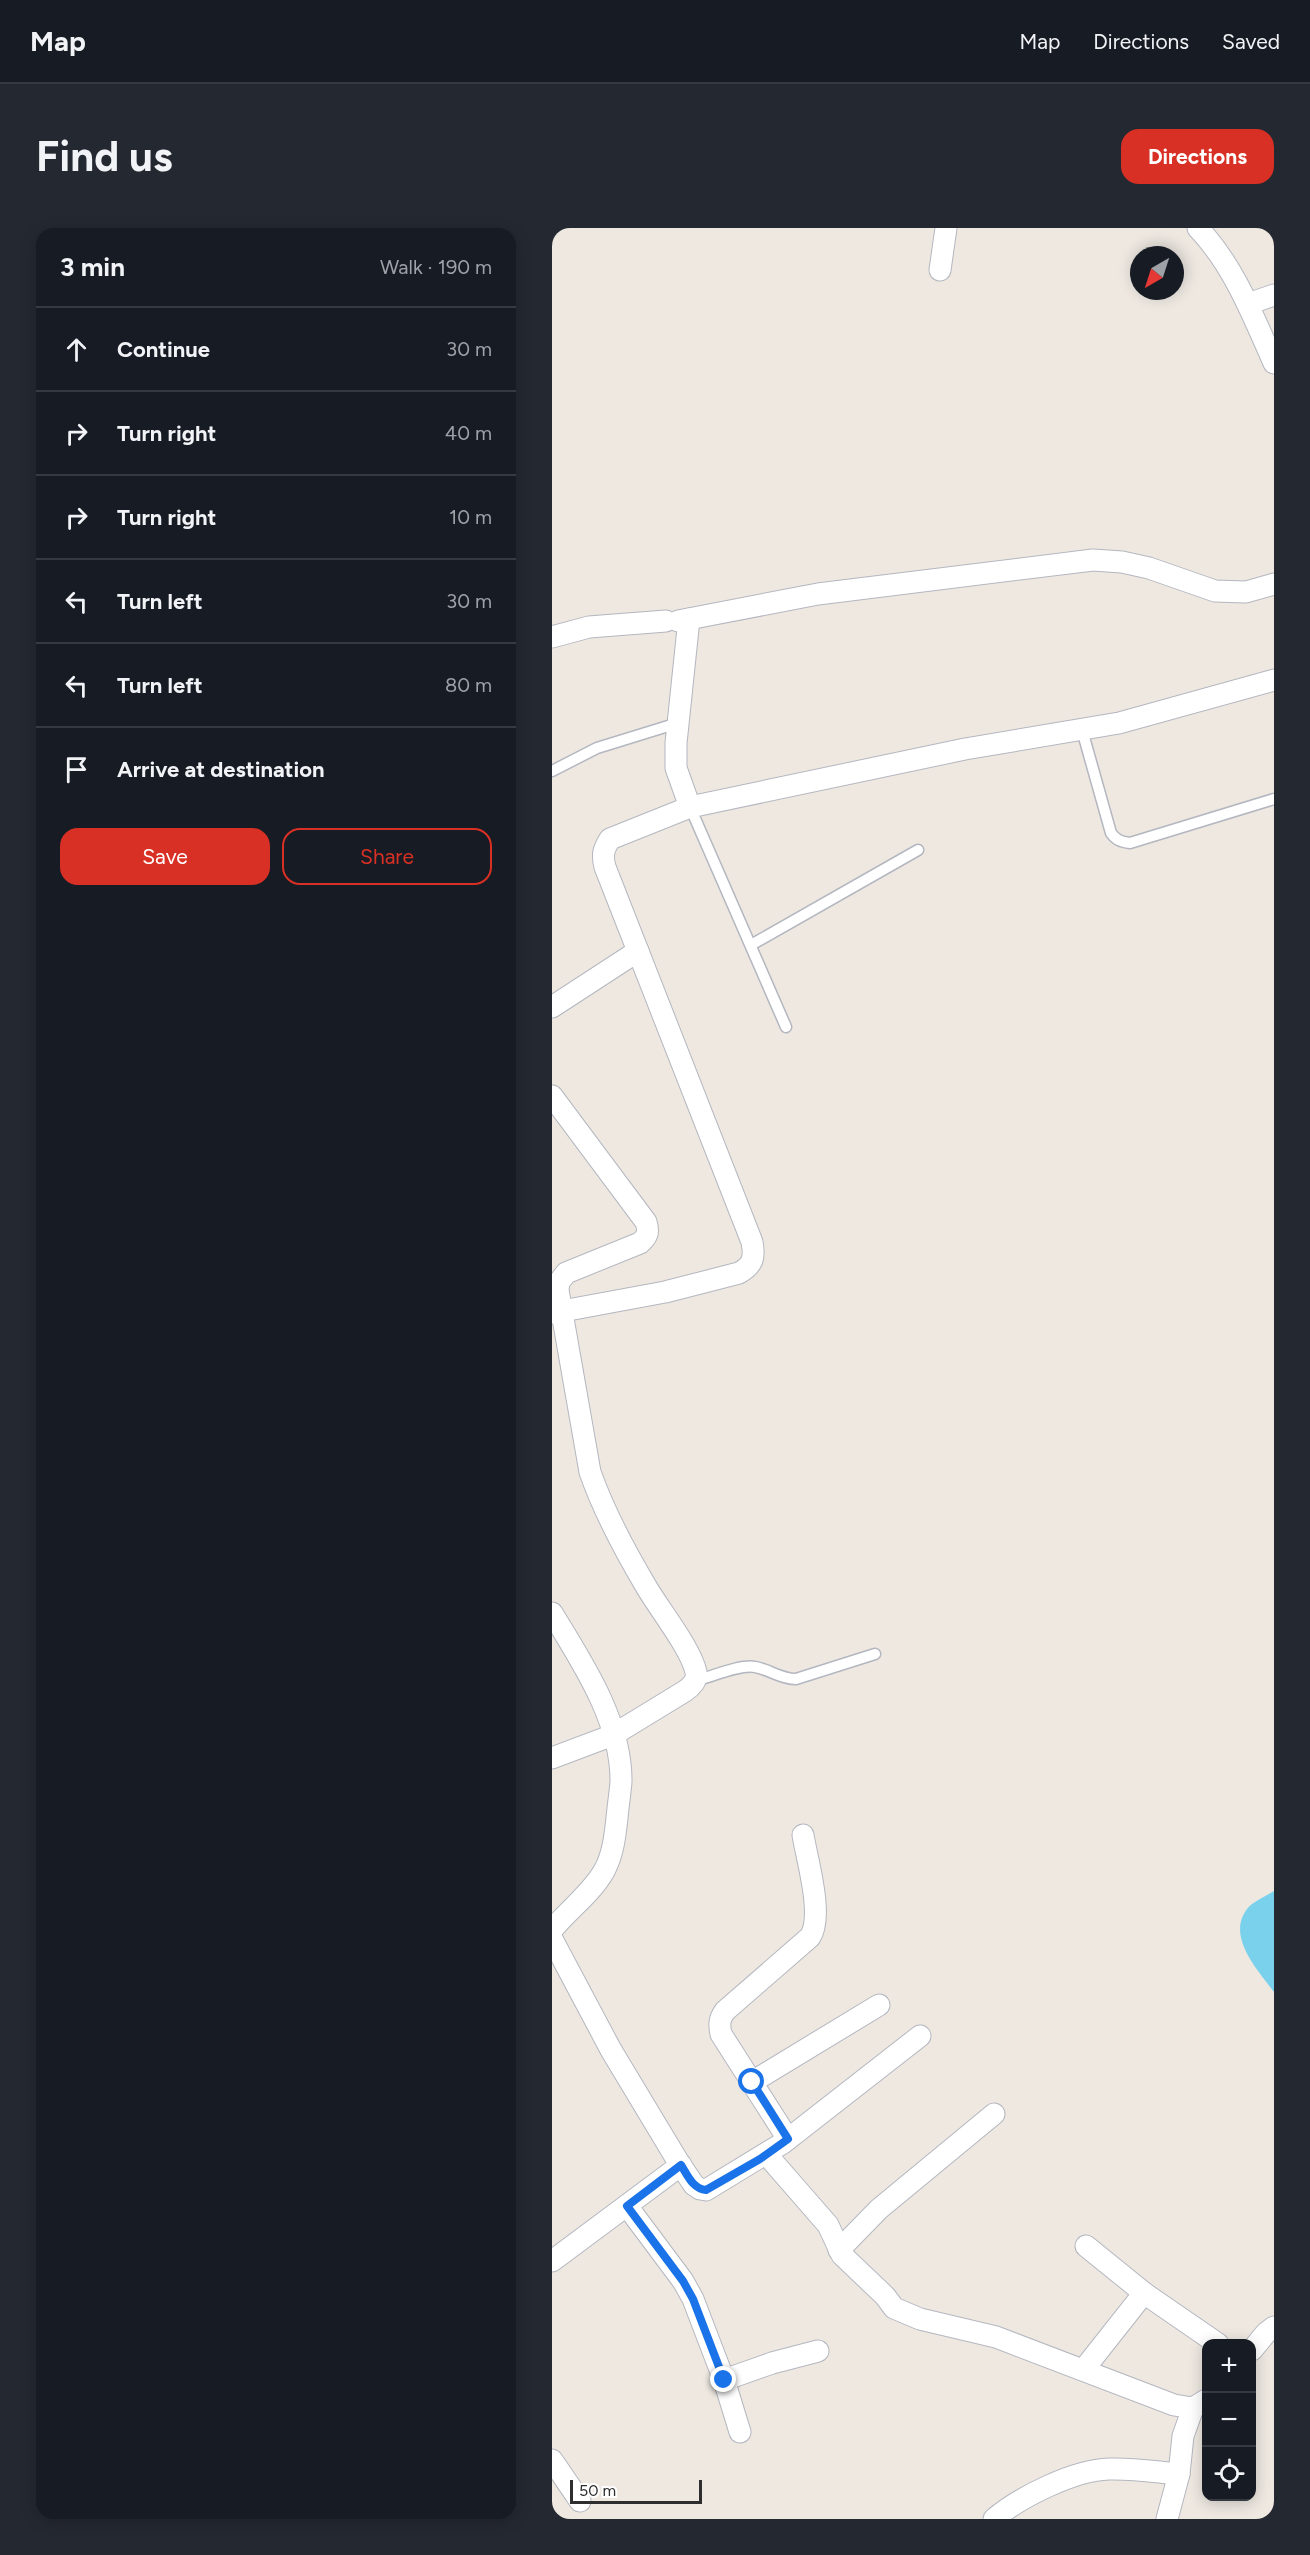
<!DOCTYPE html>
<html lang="en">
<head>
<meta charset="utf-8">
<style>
	:root { --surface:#171b24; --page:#242831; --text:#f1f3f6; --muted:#9ea1a6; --line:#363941; --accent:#d93025 }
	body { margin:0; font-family:Figtree,sans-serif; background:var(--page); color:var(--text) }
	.controls { position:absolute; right:18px; bottom:18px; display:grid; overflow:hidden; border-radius:12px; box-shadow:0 3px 15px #0003 }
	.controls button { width:54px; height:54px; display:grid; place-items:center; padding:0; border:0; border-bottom:2px solid var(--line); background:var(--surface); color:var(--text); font:30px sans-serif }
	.compass { position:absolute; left:578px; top:18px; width:54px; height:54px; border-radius:50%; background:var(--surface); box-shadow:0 3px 15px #0003; rotate:219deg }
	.scale { position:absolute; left:18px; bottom:15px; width:132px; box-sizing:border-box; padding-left:6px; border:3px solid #2e2e2e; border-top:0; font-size:16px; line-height:21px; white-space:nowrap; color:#2e2e2e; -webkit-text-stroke:4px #fff; paint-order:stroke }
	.stop { position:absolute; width:18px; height:18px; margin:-14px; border:4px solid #1a73e8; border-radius:50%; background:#fff }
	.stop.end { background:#1a73e8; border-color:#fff; box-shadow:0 2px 6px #0008 }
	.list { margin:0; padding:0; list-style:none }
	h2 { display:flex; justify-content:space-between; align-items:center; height:78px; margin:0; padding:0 24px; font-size:26px }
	h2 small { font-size:20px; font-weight:400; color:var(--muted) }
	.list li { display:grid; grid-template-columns:39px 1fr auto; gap:18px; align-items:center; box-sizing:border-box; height:84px; padding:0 24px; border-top:2px solid var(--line) }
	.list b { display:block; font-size:22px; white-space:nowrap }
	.list em { font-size:20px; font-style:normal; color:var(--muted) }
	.actions { display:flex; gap:12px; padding:18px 24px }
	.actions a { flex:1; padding:14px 0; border:2px solid var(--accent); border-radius:18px; text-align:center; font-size:21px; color:var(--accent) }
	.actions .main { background:var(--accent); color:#fff }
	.icon { flex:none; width:33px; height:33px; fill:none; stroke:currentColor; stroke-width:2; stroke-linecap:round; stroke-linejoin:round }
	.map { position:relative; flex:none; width:722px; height:2291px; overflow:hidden; border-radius:18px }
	header { display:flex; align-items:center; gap:36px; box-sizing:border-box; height:84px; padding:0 30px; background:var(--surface); border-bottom:2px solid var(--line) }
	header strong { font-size:28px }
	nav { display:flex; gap:33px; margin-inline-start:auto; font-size:21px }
	.intro { display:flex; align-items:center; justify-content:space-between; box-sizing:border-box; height:144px; padding:0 36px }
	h1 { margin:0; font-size:42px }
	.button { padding:15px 27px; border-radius:18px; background:var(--accent); color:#fff; font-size:21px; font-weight:700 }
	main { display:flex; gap:36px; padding:0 36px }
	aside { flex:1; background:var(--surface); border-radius:18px; box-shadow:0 3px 15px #0003 }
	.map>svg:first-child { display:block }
	.water { fill:#79d1ec }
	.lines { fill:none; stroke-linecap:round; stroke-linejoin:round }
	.service-casing { stroke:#b4b7c0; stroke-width:13 }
	.minor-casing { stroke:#b4b7c0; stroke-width:23 }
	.service { stroke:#fff; stroke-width:10 }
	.minor { stroke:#fff; stroke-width:21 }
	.route { stroke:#1a73e8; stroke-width:8 }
</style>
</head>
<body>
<header>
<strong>Map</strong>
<nav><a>Map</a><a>Directions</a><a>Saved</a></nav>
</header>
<div class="intro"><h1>Find us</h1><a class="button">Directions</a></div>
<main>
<aside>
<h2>3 min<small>Walk · 190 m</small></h2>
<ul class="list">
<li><svg class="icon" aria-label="ahead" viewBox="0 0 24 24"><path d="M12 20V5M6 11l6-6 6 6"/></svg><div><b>Continue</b></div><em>30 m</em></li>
<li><svg class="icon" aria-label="right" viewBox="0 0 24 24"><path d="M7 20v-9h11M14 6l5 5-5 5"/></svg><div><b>Turn right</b></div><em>40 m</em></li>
<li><svg class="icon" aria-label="right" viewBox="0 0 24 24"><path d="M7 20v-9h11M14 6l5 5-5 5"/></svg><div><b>Turn right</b></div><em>10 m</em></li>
<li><svg class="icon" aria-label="left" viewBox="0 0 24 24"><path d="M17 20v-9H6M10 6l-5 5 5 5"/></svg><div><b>Turn left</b></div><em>30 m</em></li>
<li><svg class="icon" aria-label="left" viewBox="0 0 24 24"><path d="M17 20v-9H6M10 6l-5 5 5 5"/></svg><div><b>Turn left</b></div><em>80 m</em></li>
<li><svg class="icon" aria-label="arrive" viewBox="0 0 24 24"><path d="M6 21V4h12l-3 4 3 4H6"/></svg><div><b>Arrive at destination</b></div></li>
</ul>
<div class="actions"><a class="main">Save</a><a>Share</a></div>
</aside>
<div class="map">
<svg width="722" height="2291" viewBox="0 0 722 2291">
	<rect width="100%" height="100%" fill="#eee8e1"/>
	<path class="water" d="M 722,1663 L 722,1764 C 706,1742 674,1709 695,1681 C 700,1674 714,1668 722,1663 Z"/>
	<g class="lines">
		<defs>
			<g id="service">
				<path d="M 530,502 L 559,605 C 564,612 569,614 578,615 L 722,571"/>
				<polyline points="0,543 45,520 126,495"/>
				<polyline points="138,579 234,799"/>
				<polyline points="199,717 366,622"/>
				<path d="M 143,1453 C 159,1449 188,1436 203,1439 C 219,1442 228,1451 244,1451 L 323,1426"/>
			</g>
			<g id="minor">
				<path d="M 646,0 C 682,38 701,88 722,135"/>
				<polyline points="388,42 394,0"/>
				<polyline points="696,76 722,67"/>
				<polyline points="137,391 124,515 124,540 138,579"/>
				<polyline points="126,393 266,366 541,332 570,334 597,340 663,363 694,364 722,356"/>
				<polyline points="0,409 37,399 114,393"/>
				<polyline points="0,779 86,723"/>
				<path d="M 0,868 L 94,994 C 97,1004 96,1008 88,1015 L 14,1045 L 7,1054 L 6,1062 L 38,1244 C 52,1284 73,1323 95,1360 C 108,1382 139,1421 144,1444 C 146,1452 139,1459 133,1463 L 61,1507 L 0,1530"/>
				<path d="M 0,1085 L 113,1064 L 187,1045 C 201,1037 203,1030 200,1014 L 53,639 C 50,627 51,622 58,611 L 138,579 L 413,521 L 567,495 L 722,452"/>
				<path d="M 0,1385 C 30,1434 70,1494 69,1554 C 68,1566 66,1578 65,1590 C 63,1608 61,1627 52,1643 C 39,1666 16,1682 0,1702"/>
				<polyline points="0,1711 59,1822 127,1935 142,1957 148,1961 154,1962 231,1915 368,1808"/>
				<polyline points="200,1854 327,1777"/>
				<path d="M 236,1911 L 169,1806 C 167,1797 167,1791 173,1783 L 258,1709 C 272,1688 255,1632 251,1607"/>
				<polyline points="215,1927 276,1997 290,2027 333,2068 342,2080 368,2091 444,2109 622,2177 641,2180 654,2172"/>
				<polyline points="75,1978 131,2053 141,2071 172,2152 188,2204"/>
				<polyline points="534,2018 592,2065 666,2116"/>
				<polyline points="287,2022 327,1981 442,1886"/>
				<polyline points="0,2033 129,1937"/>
				<polyline points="700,2122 714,2105 722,2099"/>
				<polyline points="532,2141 592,2065"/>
				<polyline points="172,2152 220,2135 266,2123"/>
				<polyline points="0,2232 28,2273"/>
				<path d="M 442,2291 C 468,2269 522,2242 557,2241 C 580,2240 604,2244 627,2246"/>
				<polyline points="615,2291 627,2246 631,2208 641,2180"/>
			</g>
		</defs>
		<use href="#service" class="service-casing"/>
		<use href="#minor" class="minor-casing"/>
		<use href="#service" class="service"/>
		<use href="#minor" class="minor"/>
	</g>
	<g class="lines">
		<path class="route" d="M 172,2152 L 141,2071 L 131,2053 L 75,1978 L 129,1937 C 136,1948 141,1961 154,1962 L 208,1931 L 236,1911 L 200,1854"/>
	</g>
</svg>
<div class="controls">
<button>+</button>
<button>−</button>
<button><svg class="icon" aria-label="locate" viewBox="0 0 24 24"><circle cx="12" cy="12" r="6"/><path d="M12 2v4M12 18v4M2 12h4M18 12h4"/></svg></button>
</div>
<svg class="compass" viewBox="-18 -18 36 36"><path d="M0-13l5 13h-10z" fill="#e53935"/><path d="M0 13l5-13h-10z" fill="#9ea1a6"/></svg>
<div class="scale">50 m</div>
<div class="stop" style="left:200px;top:1854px"></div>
<div class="stop end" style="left:172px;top:2152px"></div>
</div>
</main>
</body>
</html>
